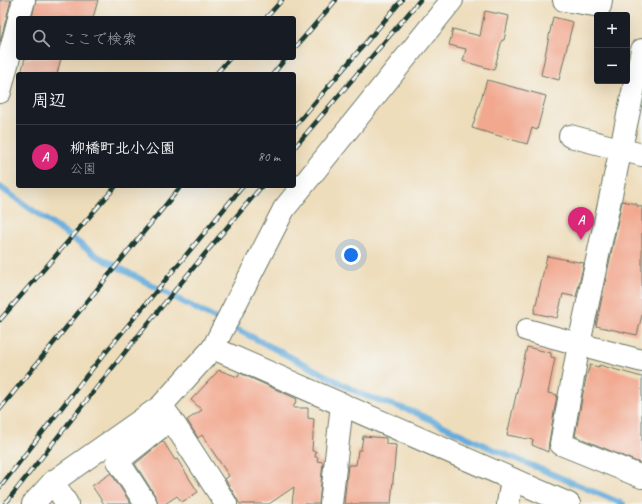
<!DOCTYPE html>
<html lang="ja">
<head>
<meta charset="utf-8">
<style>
	:root { --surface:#171b24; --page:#242831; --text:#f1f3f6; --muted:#9ea1a6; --line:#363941; --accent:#db2777 }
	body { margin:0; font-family:Caveat,"Klee One",sans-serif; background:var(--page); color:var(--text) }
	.controls { position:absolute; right:12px; top:12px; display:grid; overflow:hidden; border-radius:4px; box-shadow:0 4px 16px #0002 }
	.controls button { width:36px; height:36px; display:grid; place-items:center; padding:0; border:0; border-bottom:1px solid var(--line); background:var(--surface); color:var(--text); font:20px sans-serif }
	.you { position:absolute; left:351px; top:255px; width:14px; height:14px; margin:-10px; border:3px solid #fff; border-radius:50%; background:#1a73e8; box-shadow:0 0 0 6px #1a73e833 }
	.badge { display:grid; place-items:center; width:26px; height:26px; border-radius:50%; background:var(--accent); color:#fff; font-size:13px; font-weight:700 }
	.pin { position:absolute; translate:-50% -33px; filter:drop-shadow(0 1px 2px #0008) }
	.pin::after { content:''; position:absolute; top:21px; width:14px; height:12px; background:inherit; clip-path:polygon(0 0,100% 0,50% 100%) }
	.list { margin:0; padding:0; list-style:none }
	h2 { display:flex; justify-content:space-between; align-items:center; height:52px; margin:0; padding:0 16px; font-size:17px }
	h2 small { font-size:13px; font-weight:400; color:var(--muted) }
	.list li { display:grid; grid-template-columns:26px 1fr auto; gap:12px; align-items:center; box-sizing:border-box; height:64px; padding:0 16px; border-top:1px solid var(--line) }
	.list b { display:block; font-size:15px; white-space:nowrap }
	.list p { margin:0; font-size:13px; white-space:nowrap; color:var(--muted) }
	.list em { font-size:13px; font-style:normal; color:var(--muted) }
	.icon { flex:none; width:22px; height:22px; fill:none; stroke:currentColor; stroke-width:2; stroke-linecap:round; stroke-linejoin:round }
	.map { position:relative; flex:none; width:642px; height:504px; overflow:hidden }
	.search { position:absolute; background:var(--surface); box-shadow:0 4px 16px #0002; left:16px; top:16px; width:280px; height:44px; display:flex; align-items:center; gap:10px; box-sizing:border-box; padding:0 14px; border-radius:4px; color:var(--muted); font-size:15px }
	.panel { position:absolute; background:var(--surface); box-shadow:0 4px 16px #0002; left:16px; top:72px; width:280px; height:116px; border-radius:4px }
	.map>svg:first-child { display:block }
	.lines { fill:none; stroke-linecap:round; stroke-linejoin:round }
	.stream { stroke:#65acdb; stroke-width:6 }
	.building { fill:#f2a88f }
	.minor-casing { stroke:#677563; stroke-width:24 }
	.minor { stroke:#fff; stroke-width:22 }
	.rail-casing { stroke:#1f3d34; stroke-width:4.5 }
	.rail { stroke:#f6f6f2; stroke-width:3; stroke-dasharray:9; stroke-linecap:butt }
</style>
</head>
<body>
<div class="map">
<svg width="642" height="504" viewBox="0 0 642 504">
	<rect width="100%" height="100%" fill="#f6f6f2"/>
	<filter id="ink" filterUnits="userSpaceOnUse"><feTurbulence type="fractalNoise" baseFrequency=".025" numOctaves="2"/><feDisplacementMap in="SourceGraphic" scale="8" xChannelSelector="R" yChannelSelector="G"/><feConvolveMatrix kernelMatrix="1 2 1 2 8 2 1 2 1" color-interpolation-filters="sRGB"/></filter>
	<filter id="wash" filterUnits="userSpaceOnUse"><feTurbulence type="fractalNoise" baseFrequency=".012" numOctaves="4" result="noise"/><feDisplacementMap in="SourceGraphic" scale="16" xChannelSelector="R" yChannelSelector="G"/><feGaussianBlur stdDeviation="0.9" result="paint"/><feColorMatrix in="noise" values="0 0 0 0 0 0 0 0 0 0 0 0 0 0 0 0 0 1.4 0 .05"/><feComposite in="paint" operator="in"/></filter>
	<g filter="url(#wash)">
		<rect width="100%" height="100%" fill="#edb"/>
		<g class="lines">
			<polyline class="stream" points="0,187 97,256 206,314 254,338 363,395 414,412 488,447 623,504"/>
		</g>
		<g id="blocks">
			<g class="building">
				<polygon points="0,0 11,0 0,42"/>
				<polygon points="36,0 98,0 93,18 36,18 32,17"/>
				<polygon points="485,11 509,16 504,40 502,40 494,70 463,61 466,49 449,45 453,29 480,36"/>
				<polygon points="553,17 573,22 559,80 541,75"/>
				<polygon points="25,58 61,58 57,74 21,74"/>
				<polygon points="487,80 546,96 537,130 532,128 527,144 472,128"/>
				<polygon points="622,201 637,204 637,206 642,207 642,315 637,335 596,326"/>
				<polygon points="547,256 584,263 576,297 563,294 557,318 534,313"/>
				<polygon points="527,347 551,353 551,357 555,358 548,393 557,395 549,442 548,452 532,445 533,440 507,435"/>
				<polygon points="590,365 599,367 599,365 642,377 642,464 575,436 586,378"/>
				<polygon points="219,370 238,377 240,373 297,399 293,408 308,408 308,418 314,419 312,451 316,451 315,457 318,457 317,461 323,462 319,504 292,504 294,487 269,504 240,504 225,479 229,476 202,435 198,438 187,420 202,410 191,400"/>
				<polygon points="363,436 386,438 386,444 396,445 391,504 344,504 348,465 356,465 358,450 361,450"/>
				<polygon points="163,441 175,460 177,459 198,492 182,502 177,496 165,504 158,504 156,497 135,464"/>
				<polygon points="111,473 131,504 104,504 92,486"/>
			</g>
		</g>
	</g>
	<g filter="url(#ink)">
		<use href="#blocks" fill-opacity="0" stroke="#677563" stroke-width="1"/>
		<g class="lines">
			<defs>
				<g id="minor">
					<polyline points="564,0 600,6 601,0"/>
					<polyline points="19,18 24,0"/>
					<polyline points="642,50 579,344 561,444 642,477"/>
					<polyline points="0,92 18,22"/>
					<polyline points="570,136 642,155"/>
					<polyline points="527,330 642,361"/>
					<polyline points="213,348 284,209 452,0"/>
					<polyline points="163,408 171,419 226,504"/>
					<polyline points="53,482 67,504"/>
					<polyline points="33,504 53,482 161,406 213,348 569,504"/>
					<polyline points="146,504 118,461 171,419"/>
					<polyline points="331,504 342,404"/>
					<polyline points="508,504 512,479"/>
				</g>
			</defs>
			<use href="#minor" class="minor-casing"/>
			<use href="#minor" class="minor"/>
			<defs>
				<g id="rail">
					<polyline points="266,18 282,0"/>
					<polyline points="294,49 336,0"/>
					<polyline points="216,74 230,58"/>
					<polyline points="273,74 286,58"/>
					<polyline points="294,127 402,0"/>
					<polyline points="294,148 420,0"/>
					<polyline points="0,320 116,186"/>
					<polyline points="0,409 181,186"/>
					<polyline points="0,487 87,375 243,186"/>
					<path d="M 5,504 C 89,397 173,290 262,186"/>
				</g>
			</defs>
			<use href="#rail" class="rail-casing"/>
			<use href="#rail" class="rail"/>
		</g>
	</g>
</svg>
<div class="controls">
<button>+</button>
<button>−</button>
</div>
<div class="you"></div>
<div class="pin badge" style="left:581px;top:240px">A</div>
<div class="search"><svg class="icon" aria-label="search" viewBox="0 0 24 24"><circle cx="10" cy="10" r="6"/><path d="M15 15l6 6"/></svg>ここで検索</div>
<section class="panel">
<h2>周辺<small></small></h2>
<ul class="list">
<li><span class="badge">A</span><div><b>柳橋町北小公園</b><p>公園</p></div><em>80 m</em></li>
</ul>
</section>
</div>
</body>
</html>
